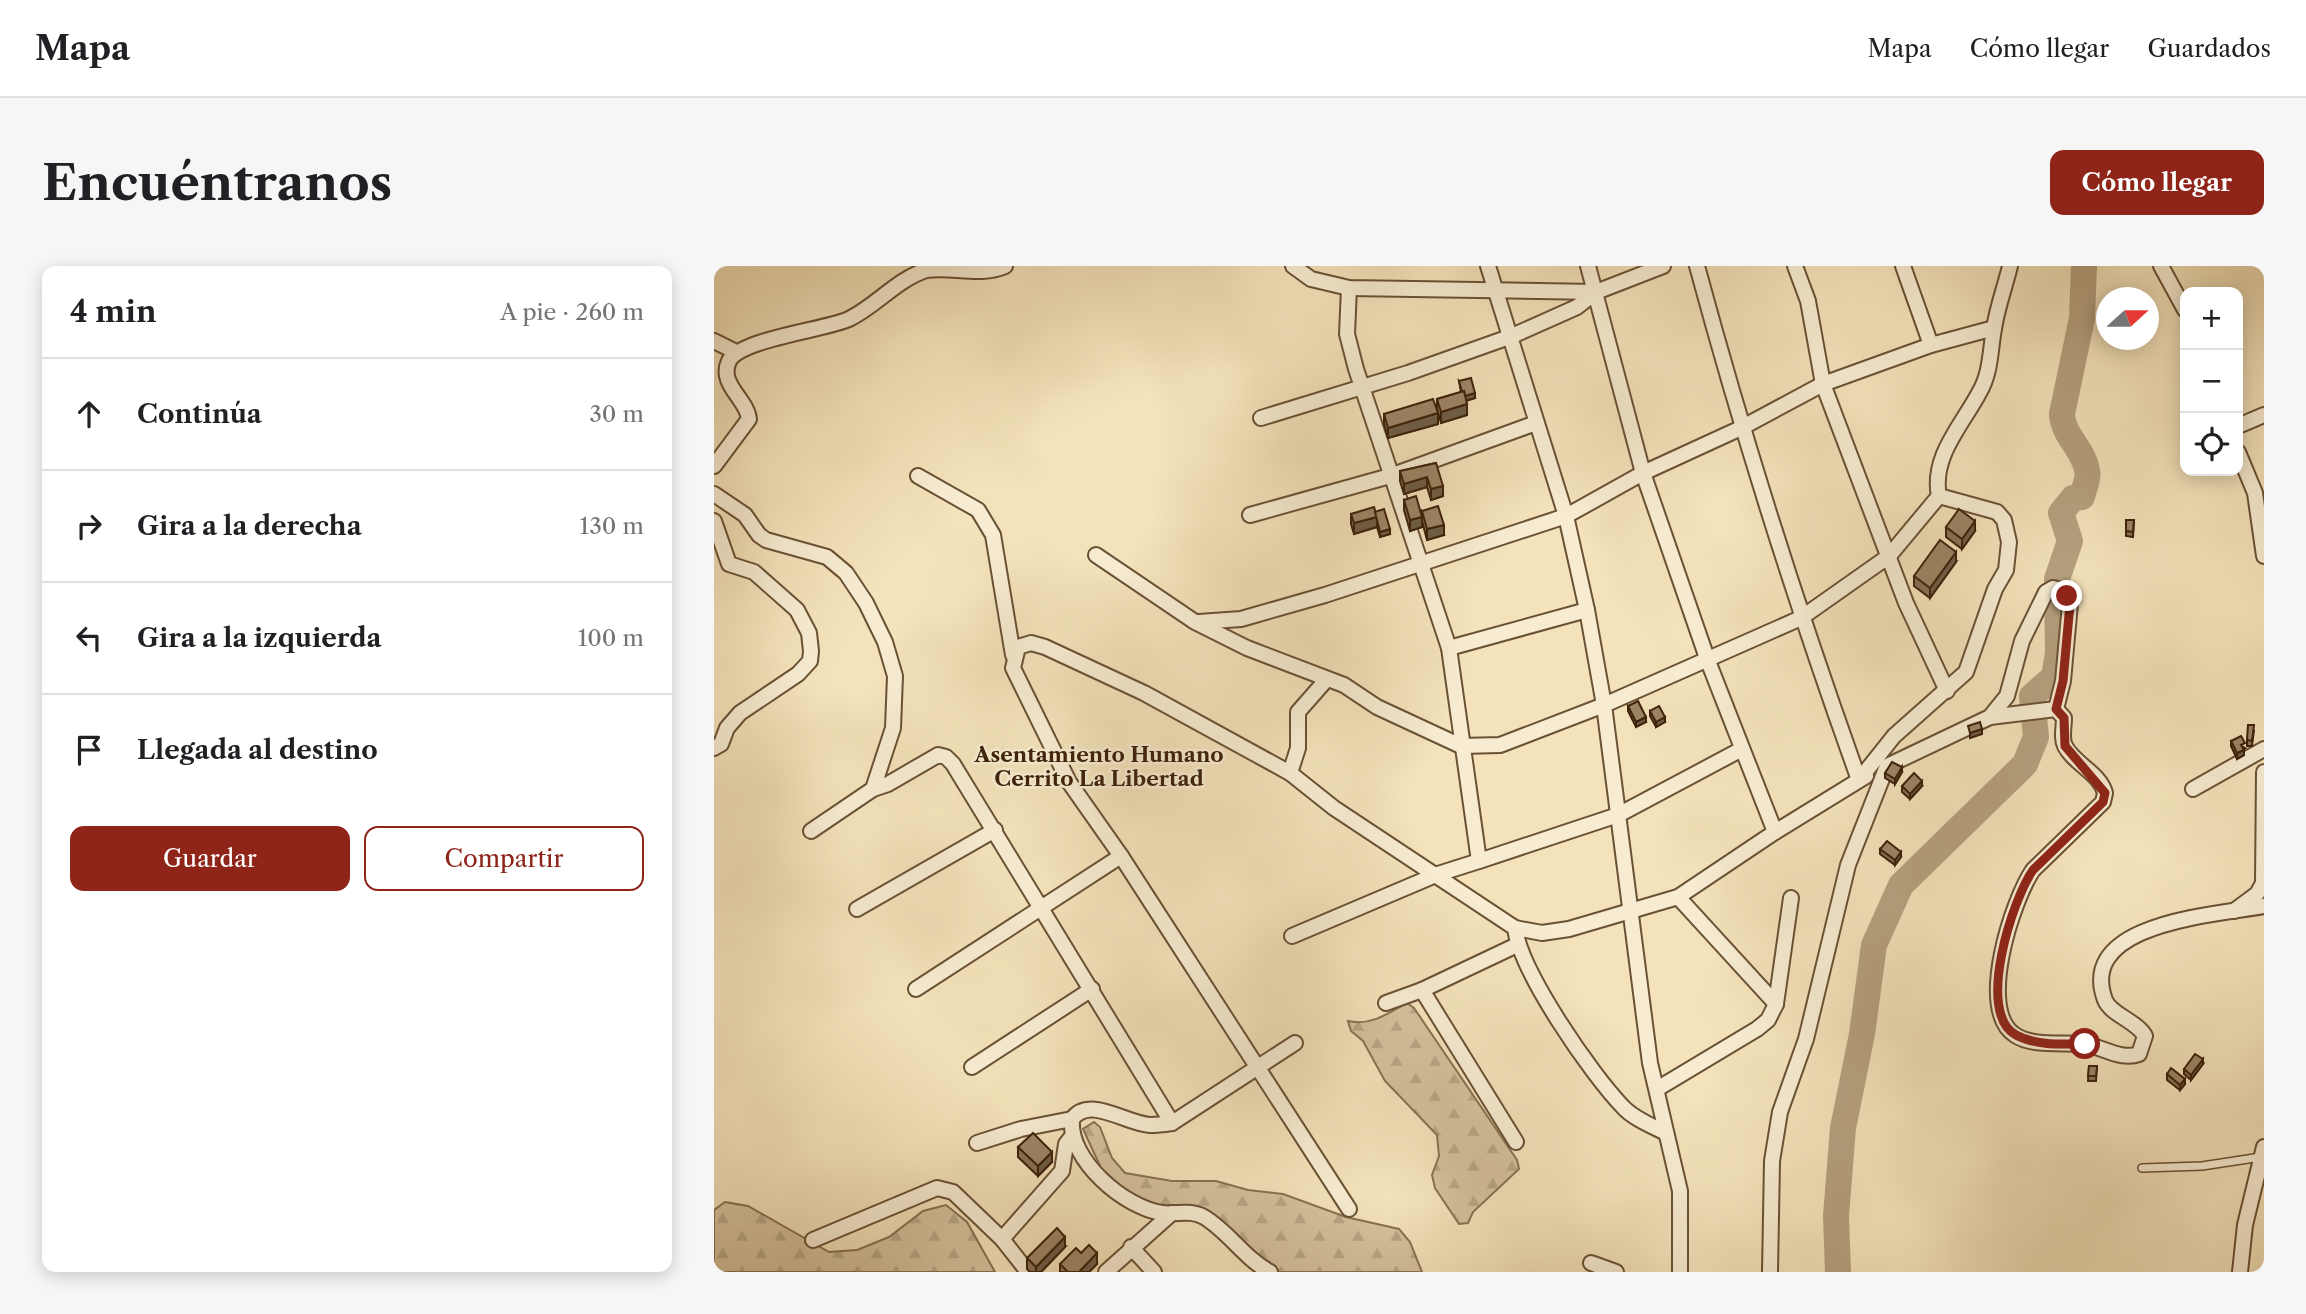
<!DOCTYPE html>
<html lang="es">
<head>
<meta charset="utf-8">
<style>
	:root { --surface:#fff; --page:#f6f6f6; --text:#202124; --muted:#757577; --line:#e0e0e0; --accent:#8f2418 }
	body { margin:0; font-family:"Libre Caslon Text",serif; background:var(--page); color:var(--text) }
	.controls { position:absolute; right:21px; top:21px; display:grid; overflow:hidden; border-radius:14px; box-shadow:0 4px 18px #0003 }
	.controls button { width:63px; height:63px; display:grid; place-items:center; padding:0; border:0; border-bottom:2px solid var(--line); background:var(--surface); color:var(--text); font:35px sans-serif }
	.compass { position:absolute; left:1382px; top:21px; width:63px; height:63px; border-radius:50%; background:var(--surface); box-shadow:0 4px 18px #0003; rotate:69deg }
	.stop { position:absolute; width:21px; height:21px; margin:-16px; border:5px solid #8f2418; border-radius:50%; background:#fff }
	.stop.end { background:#8f2418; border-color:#fff; box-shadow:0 2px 7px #0008 }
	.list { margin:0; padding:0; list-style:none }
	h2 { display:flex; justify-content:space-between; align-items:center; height:91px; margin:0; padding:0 28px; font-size:30px }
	h2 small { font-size:23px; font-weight:400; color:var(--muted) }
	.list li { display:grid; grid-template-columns:46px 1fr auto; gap:21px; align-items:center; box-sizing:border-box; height:112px; padding:0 28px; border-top:2px solid var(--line) }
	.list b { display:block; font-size:26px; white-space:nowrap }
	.list em { font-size:23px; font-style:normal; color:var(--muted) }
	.actions { display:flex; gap:14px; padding:21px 28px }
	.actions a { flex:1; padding:16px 0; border:2px solid var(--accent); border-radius:14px; text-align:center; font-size:24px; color:var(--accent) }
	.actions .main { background:var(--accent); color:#fff }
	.icon { flex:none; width:38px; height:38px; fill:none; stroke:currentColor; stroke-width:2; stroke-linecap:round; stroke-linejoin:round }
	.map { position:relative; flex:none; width:1550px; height:1006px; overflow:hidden; border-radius:14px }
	header { display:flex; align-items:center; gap:42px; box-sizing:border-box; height:98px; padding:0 35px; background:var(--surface); border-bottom:2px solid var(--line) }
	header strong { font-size:33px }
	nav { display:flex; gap:38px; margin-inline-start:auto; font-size:24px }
	.intro { display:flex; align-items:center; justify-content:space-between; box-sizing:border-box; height:168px; padding:0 42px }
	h1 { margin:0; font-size:49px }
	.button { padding:18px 32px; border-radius:14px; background:var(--accent); color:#fff; font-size:24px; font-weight:700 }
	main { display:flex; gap:42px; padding:0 42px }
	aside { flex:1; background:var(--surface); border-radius:14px; box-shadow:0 4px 18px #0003 }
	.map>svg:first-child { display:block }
	.forest { fill:url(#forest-firs); stroke:#887152; stroke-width:2 }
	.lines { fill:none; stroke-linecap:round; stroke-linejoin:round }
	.river { stroke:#b5a07e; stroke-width:26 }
	.lane-casing { stroke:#6a5135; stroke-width:10 }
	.street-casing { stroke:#6a5135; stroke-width:18 }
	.lane { stroke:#f7ecd2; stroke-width:7 }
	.street { stroke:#f7ecd2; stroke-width:14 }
	.wall { fill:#867257; stroke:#3d2109; stroke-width:2 }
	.shaded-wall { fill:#6d5d47; stroke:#3d2109; stroke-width:2 }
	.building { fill:#9c8565; stroke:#3d2109; stroke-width:2 }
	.route { stroke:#8f2418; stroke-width:9 }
	.labels { text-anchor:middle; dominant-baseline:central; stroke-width:5; stroke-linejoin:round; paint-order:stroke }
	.neighbourhood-label { font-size:21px; font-weight:bold; fill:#3d2109; stroke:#f7ecd2 }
</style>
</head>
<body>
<header>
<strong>Mapa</strong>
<nav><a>Mapa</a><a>Cómo llegar</a><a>Guardados</a></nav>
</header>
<div class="intro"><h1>Encuéntranos</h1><a class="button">Cómo llegar</a></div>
<main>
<aside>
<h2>4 min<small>A pie · 260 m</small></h2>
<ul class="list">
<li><svg class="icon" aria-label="ahead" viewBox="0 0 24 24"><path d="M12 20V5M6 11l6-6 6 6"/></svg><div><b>Continúa</b></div><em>30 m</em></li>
<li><svg class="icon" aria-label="right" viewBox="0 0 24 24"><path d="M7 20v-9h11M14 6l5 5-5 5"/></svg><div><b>Gira a la derecha</b></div><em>130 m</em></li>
<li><svg class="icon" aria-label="left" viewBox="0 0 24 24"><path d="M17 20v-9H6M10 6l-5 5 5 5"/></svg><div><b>Gira a la izquierda</b></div><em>100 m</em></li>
<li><svg class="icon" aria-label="arrive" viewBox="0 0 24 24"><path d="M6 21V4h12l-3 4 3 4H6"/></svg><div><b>Llegada al destino</b></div></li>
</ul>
<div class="actions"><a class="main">Guardar</a><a>Compartir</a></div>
</aside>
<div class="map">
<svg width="1550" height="1006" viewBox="0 0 1550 1006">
	<defs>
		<pattern id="forest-firs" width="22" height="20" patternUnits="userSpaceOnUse" patternTransform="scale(1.75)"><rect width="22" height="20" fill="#d4c19c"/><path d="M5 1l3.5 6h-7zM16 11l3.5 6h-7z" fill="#b7a685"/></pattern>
	</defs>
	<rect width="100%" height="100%" fill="#f3e2ba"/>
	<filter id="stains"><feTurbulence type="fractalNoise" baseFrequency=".00286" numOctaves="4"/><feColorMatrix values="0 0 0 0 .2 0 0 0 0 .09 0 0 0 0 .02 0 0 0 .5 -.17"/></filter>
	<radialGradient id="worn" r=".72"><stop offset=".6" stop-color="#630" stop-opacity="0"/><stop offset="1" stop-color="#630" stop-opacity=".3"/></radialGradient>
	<g class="forest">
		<path d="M 693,737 L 700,742 L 803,894 L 805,903 L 759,946 L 754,957 L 745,958 L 721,922 L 718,909 L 725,890 L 723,869 L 671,815 L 649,775 L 637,765 L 634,755 C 657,760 673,748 693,737 Z"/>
		<polygon points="380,856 386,861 398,892 411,907 458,915 502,915 534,924 569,928 632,951 685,963 696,976 708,1006 553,1006 482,949 422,942 397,924 369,863"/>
		<polygon points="11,936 34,940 115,986 143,984 175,971 209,945 232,939 253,956 281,1006 0,1006 0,944"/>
	</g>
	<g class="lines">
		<path class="river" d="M 1124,1006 L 1122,950 L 1129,862 L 1148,768 L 1160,679 L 1187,619 L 1311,498 L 1322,471 L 1318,430 L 1340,411 L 1344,387 L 1343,313 L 1356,275 L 1347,247 L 1359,232 L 1368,231 C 1370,223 1375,211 1373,204 C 1369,182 1349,170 1348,148 L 1368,52 L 1370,0"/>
		<defs>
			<polyline id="lane" points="1428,902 1488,900 1547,891"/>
			<g id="street">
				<polyline points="579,0 597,13 635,22 882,26"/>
				<polyline points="774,0 852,250 873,344 890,439 936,797 966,925 966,1006"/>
				<path d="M 983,0 C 1030,174 1084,344 1145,514 L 1180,470 L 1252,406 L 1281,323 L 1292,304 L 1295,276 L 1290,254 L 1283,246 L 1225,230"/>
				<polyline points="1081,0 1094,35 1109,118 1192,337 1233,425"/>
				<polyline points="1189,0 1217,79"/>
				<polyline points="1447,0 1471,44"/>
				<polyline points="0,75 22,86"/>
				<polyline points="547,152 694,107 798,70 863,41 882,26 949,0"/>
				<polyline points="1524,160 1550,149"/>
				<polyline points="1524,186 1541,227 1550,290"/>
				<path d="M 0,200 L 35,153 C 33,133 4,118 15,95 C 26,73 111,64 135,53 C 162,40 182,14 212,4 C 238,0 266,11 291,0"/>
				<polyline points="204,210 264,244 279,269 299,389"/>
				<polyline points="0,228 31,249 45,269 52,274 113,291 132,307 152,337 171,376 181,410 179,462 159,523 97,565"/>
				<path d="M 1225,230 C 1217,191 1248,159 1265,127 C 1277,107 1276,85 1280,63 C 1283,42 1291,21 1296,0"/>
				<polyline points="536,249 676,210 822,157"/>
				<polyline points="0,255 15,298 40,306 83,344 95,367 97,385 96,395 84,408 26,447 13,462 7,478 0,482"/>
				<polyline points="382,289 481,356 533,382 630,419 663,441 747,480 786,479 890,439 1087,352 1175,290 1225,230"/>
				<polyline points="485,356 527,353 611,329 852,250 929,207 1027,162 1109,118 1217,79 1280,62"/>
				<polyline points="735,382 873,344"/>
				<polyline points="1276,451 1342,443"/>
				<polyline points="576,507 584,482 584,446 613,413"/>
				<polyline points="159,523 174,518 224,489 232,491 239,498 458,857"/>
				<polyline points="1479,523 1550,483"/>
				<polyline points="1061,566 1152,510"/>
				<polyline points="765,595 904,549 1028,483"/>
				<polyline points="964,631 1062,738"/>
				<polyline points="143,643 281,564"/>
				<polyline points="1520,645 1543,628 1549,617 1550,506"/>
				<polyline points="801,662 828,667 855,663 964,631 1061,566 994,395 929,207 874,0"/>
				<polyline points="578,670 724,608 765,595 735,382 642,103 633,68 635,22"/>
				<polyline points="202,723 407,590"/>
				<polyline points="708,724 802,876"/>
				<polyline points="672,737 708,724 803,679"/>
				<polyline points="258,801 378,723"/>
				<polyline points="943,823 1043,763 1054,754 1062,738 1077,632"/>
				<path d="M 358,853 C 376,829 412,858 436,859 C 443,859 451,858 458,857 L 581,777"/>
				<path d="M 263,877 L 307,863 L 358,853 C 354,894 411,942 448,947 C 463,949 476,943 490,951 C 515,966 531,993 556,1006"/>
				<path d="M 635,943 L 407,590 L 355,516 L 299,402 L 304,381 L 317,377 L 331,381 L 430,427 L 576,507 L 620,542 L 801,662 C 806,705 877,808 909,841 C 919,852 936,859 950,866"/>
				<polyline points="288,973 348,905 352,878 359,869"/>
				<polyline points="99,974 223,922 239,926 288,973 314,1006"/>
				<polyline points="417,981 440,1006"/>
				<polyline points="877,997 902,1006"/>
				<polyline points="392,1006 458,947"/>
				<path d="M 1056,1006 L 1058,895 L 1066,846 L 1092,773 L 1134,599 L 1173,500 L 1276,451 L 1293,430 L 1308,375 L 1332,326 L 1339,322 L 1347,324 L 1356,338 L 1349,415 L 1342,443 L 1350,452 C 1350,461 1347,472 1351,480 C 1360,498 1386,507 1391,527 L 1389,536 L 1319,604 C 1299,633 1262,744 1301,769 C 1319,781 1348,776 1369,778 C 1388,780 1406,795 1425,788 L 1431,770 C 1423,755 1397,749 1391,734 C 1362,656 1503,649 1550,640"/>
				<polyline points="1526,1006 1531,959 1550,881"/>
			</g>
		</defs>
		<use href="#lane" class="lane-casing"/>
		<use href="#street" class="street-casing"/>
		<use href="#lane" class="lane"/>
		<use href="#street" class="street"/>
	</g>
	<g class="wall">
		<polygon points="745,115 761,132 752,135 753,149 727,157 723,143 723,133 747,126"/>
		<polygon points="670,148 724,158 674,172 670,158"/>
		<polygon points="722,197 729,230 717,234 713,221 690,228 686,215 686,205"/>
		<polygon points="690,234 708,251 708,245 730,269 713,274 708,255 708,261 696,265 690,244"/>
		<polygon points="661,246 676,268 666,271 663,261 640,268 637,258 637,248"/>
		<polygon points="1412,254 1420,254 1419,271 1412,270"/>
		<polygon points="1232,261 1261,265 1248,283 1232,271"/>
		<polygon points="1242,296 1216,332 1200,320 1200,310"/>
		<polygon points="914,440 932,456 922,461 914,445"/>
		<polygon points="936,445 951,456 942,461 936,450"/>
		<polygon points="1540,464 1538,480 1533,480 1533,474"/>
		<polygon points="1517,475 1531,482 1529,483 1530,489 1523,493 1517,480"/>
		<polygon points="1188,506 1181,518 1171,512 1171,507"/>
		<polygon points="1188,520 1208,520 1196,533 1188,526"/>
		<polygon points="1166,583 1187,591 1181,599 1166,588"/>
		<polygon points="1489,798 1477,814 1470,808 1470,803"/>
		<polygon points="1375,800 1383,800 1382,815 1374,815"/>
		<polygon points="1453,808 1471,818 1466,824 1453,814"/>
		<polygon points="304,881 338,896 324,910 304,891"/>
		<polygon points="351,981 327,1006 316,1006 313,1003 313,992"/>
		<polygon points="367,987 383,998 375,1006 346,1006 346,998"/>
	</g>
	<g class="shaded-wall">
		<polygon points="761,127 761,132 750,135 750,130"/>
		<polygon points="753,138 753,149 727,157 727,146"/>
		<polygon points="724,147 724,158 674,172 674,162"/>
		<polygon points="713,211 713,221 690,228 690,218"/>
		<polygon points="729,220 729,230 717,234 717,223"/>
		<polygon points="663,251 663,261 640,268 640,257"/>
		<polygon points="708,251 708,261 696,265 696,254"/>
		<polygon points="1261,255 1261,265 1248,283 1248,273"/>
		<polygon points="730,259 730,269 713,274 713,263"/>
		<polygon points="676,263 676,268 666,271 666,266"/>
		<polygon points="1242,286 1242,296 1216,332 1216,322"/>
		<polygon points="932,451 932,456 922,461 922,456"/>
		<polygon points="951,451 951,456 942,461 942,456"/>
		<polygon points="1268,463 1268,468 1256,472 1256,467"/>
		<polygon points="1530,484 1530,489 1523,493 1523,487"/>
		<polygon points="1188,501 1188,506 1181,518 1181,513"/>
		<polygon points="1208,515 1208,520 1196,533 1196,528"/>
		<polygon points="1187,586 1187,591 1181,599 1181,594"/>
		<polygon points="1489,793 1489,798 1477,814 1477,809"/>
		<polygon points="1471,813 1471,818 1466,824 1466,819"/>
		<polygon points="338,886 338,896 324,910 324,900"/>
		<polygon points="351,971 351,981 327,1006 322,1006 322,1001"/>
		<polygon points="383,987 383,998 375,1006 365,1006"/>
	</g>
	<g class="building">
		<polygon points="757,112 761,127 751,130 750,125 748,126 745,115"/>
		<polygon points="750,125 753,138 727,146 723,133"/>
		<polygon points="719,133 724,147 674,162 670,148"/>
		<polygon points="722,197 729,220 717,223 713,211 690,218 686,205"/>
		<polygon points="702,230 708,251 696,254 690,234"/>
		<polygon points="724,240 730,259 713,263 708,245"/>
		<polygon points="660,241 663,251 640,257 637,248"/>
		<polygon points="670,243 676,263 666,266 661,246"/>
		<polygon points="1245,243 1261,255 1248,273 1232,261"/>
		<polygon points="1412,254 1420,254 1419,266 1412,265"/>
		<polygon points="1226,274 1242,286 1216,322 1200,310"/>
		<polygon points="924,435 932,451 922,456 914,440"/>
		<polygon points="945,440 951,451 942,456 936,445"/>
		<polygon points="1266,456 1268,463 1256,467 1254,460"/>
		<polygon points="1534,459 1540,459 1538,475 1533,474"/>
		<polygon points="1527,470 1531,477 1527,479 1530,484 1523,487 1517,475"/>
		<polygon points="1178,496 1188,501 1181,513 1171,507"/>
		<polygon points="1200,507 1208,515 1196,528 1188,520"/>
		<polygon points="1173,575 1187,586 1181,594 1166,583"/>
		<polygon points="1481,788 1489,793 1477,809 1470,803"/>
		<polygon points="1375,800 1383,800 1382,810 1374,810"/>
		<polygon points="1457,802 1471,813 1466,819 1453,808"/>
		<polygon points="319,867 338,886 324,900 304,881"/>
		<polygon points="343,962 351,971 322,1001 313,992"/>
		<polygon points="375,979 383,987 365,1006 354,1006 346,998 362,982 367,987"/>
	</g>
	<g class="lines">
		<path class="route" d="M 1353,330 L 1356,338 L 1349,415 L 1342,443 L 1350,452 L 1351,480 L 1391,527 L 1389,536 L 1319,604 C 1299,632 1261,747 1302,769 C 1322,780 1350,778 1371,778"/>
	</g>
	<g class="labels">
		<g class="neighbourhood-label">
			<text x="385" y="488">Asentamiento Humano<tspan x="385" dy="24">Cerrito La Libertad</tspan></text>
		</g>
	</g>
	<rect width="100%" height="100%" filter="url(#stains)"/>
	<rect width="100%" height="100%" fill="url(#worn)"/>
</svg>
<div class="controls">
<button>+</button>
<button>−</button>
<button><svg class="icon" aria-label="locate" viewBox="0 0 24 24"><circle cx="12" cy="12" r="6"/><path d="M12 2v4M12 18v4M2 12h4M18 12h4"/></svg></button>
</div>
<svg class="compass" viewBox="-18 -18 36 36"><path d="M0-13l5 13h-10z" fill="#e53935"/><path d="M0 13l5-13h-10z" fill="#757577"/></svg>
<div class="stop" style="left:1371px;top:778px"></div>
<div class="stop end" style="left:1353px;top:330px"></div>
</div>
</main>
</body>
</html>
